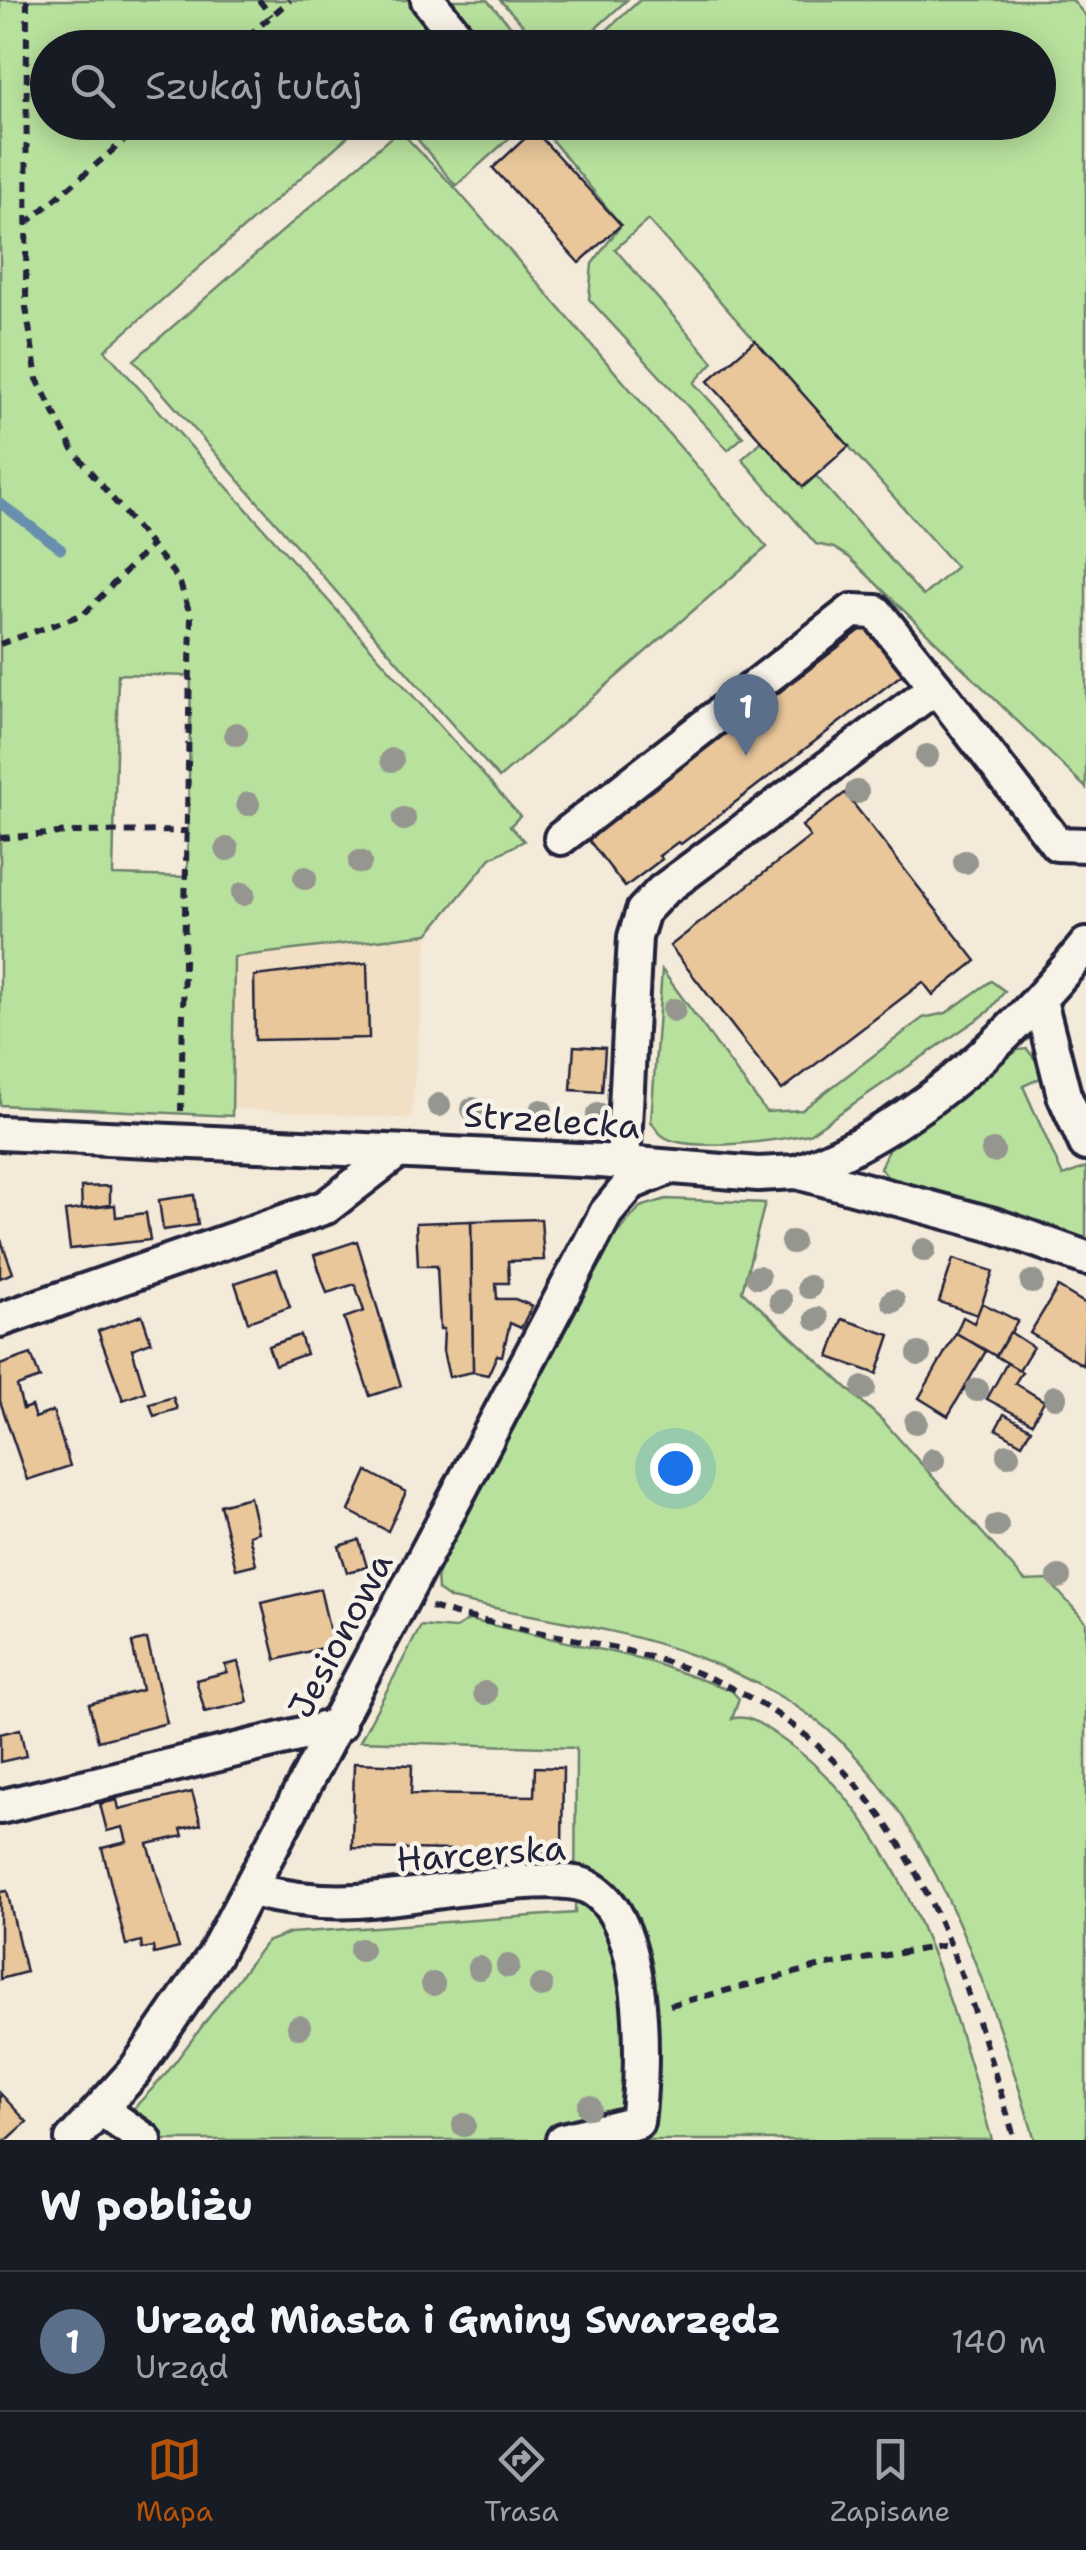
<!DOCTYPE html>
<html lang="pl">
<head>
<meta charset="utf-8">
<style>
	:root { --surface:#171b24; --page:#20242c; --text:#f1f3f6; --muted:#9ea1a6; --line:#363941; --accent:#b45309 }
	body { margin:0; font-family:"Shantell Sans",sans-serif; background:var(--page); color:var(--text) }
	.you { position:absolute; left:675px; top:1468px; width:35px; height:35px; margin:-25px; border:8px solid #fff; border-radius:50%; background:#1a73e8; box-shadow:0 0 0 15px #1a73e833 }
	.badge { display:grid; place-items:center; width:65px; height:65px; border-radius:50%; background:var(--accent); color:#fff; font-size:32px; font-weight:700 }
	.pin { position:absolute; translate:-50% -82px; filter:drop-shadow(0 2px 5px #0008) }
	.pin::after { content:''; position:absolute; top:52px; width:35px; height:30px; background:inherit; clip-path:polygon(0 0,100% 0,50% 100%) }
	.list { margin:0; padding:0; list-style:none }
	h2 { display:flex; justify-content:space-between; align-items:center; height:130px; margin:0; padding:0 40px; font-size:42px }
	h2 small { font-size:32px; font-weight:400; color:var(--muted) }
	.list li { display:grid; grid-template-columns:65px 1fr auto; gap:30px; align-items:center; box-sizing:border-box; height:140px; padding:0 40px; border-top:2px solid var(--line) }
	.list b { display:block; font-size:38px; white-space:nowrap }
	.list p { margin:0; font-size:32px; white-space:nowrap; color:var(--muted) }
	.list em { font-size:32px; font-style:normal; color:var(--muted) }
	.icon { flex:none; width:55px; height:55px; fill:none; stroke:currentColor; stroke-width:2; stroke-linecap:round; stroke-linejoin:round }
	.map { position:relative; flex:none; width:1086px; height:2140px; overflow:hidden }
	.search { position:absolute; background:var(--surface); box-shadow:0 5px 25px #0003; left:30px; right:30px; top:30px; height:110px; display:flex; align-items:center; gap:25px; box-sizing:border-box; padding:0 35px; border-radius:55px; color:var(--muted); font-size:38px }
	.sheet { height:270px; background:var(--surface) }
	nav { display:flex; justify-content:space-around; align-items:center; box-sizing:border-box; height:140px; border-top:2px solid var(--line); background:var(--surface); font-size:28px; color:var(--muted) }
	nav a { display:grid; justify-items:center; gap:5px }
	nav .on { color:var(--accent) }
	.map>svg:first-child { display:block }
	.built { fill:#f1e0c6 }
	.green { fill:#b8e19d; stroke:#6d826c; stroke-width:2.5; fill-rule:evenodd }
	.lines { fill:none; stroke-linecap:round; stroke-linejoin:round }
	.stream { stroke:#688fad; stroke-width:10 }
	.building { fill:#e9c79b; stroke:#22223b; stroke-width:2.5 }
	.minor-casing { stroke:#22223b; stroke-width:40 }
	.path { stroke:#22223b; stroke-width:6; stroke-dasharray:10 8; stroke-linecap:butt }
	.minor { stroke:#f7f3e8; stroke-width:32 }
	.tree { fill:#959690 }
	.labels { text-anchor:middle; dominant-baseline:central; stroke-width:9; stroke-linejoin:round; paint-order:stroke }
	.street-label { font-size:35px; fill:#22223b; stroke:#f7f3e8 }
</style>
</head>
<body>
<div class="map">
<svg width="1086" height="2140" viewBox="0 0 1086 2140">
	<rect width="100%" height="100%" fill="#f4ead9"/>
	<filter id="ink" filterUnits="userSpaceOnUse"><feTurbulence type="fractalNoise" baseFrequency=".01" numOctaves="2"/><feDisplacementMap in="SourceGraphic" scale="20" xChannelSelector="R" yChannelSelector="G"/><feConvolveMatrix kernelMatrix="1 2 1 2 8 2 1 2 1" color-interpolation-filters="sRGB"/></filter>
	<g filter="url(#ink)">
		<polygon class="built" points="428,934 411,1119 232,1108 234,957"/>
		<g class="green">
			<path d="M 0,0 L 487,0 L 530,47 L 48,48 L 48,122 L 363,123 L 105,350 L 520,816 L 510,826 L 524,841 L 491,858 L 428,934 L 234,957 L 232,1116 L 0,1105 ZM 118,674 L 191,676 L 187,877 L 113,875 Z"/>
			<polygon points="500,0 627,0 574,48 543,47"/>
			<polygon points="640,0 1072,0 1086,16 1086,788 850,558 834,548 816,544 742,459 762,441 803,487 816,476 923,596 956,567 648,220 615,249 713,362 694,383 743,437 728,450 589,299 592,264 621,225 538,123 1038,122 1038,48 588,47"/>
			<polygon points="404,123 526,123 456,186"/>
			<polygon points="399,130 457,190 767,547 499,778 134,360"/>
			<path d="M 662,970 L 766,1112 L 802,1110 L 923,1018 L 946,1013 L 991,981 L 1005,991 L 988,1012 L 809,1134 C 773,1141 708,1150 674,1141 C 662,1138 657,1131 651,1121 Z"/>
			<polygon points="1027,1049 1047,1075 1023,1086 1063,1176 1086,1167 1086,1242 892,1182 880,1168 891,1144 1018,1050"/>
			<path d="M 666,1199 L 765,1203 L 742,1291 L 884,1422 L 1025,1581 L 1048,1580 L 1086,1622 L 1086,2140 L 1035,2140 C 995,2009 939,1828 834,1735 C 795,1700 744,1675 695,1656 C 618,1627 531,1617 451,1599 L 438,1590 L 437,1573 L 616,1235 L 640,1207 Z"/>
			<path d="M 469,1620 L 642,1659 L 731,1690 L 739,1699 L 732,1719 C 749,1713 765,1727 779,1737 C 904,1818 953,2005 992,2140 L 110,2140 L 107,2137 L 166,2074 L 266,1942 L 290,1933 L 575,1913 L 576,1748 L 360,1741 L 421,1626 L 454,1629 Z"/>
		</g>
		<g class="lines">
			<polyline class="stream" points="0,503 61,549"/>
		</g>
		<g class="building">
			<polygon points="534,130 621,225 579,263 493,168"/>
			<polygon points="755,340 849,446 803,487 708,381"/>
			<polygon points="867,625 904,673 681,844 678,842 659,856 662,859 625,887 588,839"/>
			<polygon points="845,793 976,961 933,995 923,982 782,1090 670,946 810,837 802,826"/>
			<polygon points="367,963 369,1038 255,1040 254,976"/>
			<polygon points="574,1046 605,1048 602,1092 571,1090"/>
			<polygon points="110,1186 110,1205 82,1209 81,1187"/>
			<polygon points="194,1195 198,1225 163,1230 159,1200"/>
			<polygon points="115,1205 116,1217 146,1213 150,1240 70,1249 65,1211"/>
			<polygon points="541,1219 544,1260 508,1261 509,1283 496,1283 497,1299 515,1299 532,1306 521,1328 510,1323 502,1356 497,1355 488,1375 473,1372 471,1221"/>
			<polygon points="471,1221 473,1372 449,1377 443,1351 444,1329 440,1329 437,1266 418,1266 416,1223"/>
			<polygon points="1,1240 13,1273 0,1278 0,1240"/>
			<polygon points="357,1241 401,1386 370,1396 344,1318 364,1311 355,1284 327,1293 314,1255"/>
			<polygon points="953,1259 993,1271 978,1315 939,1302"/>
			<polygon points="277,1269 290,1307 248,1322 235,1283"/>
			<polygon points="1058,1287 1086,1304 1083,1365 1030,1333"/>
			<polygon points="982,1303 1018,1321 996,1356 956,1333 963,1317 974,1323"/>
			<polygon points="142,1315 151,1342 132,1349 145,1392 123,1400 98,1331"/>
			<polygon points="842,1319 890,1335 877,1374 829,1357"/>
			<polygon points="1010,1332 1033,1347 1019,1370 996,1356"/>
			<polygon points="956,1333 986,1351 948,1416 919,1398"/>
			<polygon points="300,1335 306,1354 275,1365 268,1346"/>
			<polygon points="31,1354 40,1378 17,1386 23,1409 31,1406 35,1418 53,1411 70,1466 27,1480 0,1401 0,1365"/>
			<polygon points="1007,1363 1022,1372 1015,1383 1044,1401 1032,1423 987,1399"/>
			<polygon points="173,1397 177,1409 154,1416 150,1404"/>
			<polygon points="1004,1414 1031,1429 1022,1444 996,1429"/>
			<polygon points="367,1471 406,1492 388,1531 349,1511"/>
			<polygon points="250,1497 258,1532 249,1535 256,1564 236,1569 220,1505"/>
			<polygon points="359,1540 367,1567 347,1572 339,1546"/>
			<polygon points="320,1589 333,1645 276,1660 262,1603"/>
			<polygon points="147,1639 167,1723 98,1741 89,1704 142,1690 132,1643"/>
			<polygon points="238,1662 248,1702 205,1712 196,1680 227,1672 225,1665"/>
			<polygon points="20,1729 26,1756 0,1762 0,1734"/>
			<polygon points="354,1763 412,1765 411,1794 534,1796 535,1767 563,1768 562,1852 352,1848"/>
			<polygon points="192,1792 201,1824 181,1829 183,1836 148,1844 179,1948 154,1954 153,1947 142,1949 141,1941 126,1945 102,1848 127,1842 123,1827 107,1831 100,1804 117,1800 119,1809"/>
			<polygon points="7,1891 26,1972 0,1979 0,1892"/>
			<polygon points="0,2093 27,2122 7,2140 0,2140"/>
		</g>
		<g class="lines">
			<defs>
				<g id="minor">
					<polyline points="428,0 466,48"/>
					<polyline points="561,838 852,611 876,612 936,687"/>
					<polyline points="1040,1001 1064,1095 1086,1144"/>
					<polyline points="0,1133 601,1161 758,1174 797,1172 994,1225 1086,1258"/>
					<polyline points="623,1163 635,937 643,911 662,891 936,687 1057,844 1086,845"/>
					<path d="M 797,1172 C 913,1129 1009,1041 1086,945"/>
					<polyline points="0,1320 326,1207 397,1152"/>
					<polyline points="0,1807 339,1725"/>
					<path d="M 251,1890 C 287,1899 319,1903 357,1901 C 405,1899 548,1870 586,1886 C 649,1913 644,2066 637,2122 L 563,2140"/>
					<polyline points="102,2110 145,2140"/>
					<polyline points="72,2140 134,2072 214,1956 606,1213 631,1183 668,1168"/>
				</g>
			</defs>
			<use href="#minor" class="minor-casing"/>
			<g class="path">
				<polyline points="27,0 26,307 37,379 73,450 179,580 191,617 181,1111"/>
				<polyline points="259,0 271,16"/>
				<polyline points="234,48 290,0"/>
				<polyline points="26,224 146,122"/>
				<polyline points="0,644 84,614 152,544"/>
				<polyline points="0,838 71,832 188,831"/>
				<path d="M 431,1607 C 506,1630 585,1637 660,1660 C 894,1731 951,1928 1015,2140"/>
				<polyline points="670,2005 822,1966 947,1945"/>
			</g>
			<use href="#minor" class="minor"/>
		</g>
		<g class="tree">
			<circle cx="236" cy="734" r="12"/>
			<circle cx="927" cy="756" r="12"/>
			<circle cx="392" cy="760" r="12"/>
			<circle cx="857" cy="792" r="12"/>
			<circle cx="248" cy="804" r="12"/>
			<circle cx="404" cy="819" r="12"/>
			<circle cx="227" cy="849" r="12"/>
			<circle cx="360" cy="862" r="12"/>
			<circle cx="965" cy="862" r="12"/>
			<circle cx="305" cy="878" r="12"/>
			<circle cx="243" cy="894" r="12"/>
			<circle cx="674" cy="1010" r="12"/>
			<circle cx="439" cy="1105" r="12"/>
			<circle cx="473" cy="1109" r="12"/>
			<circle cx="541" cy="1111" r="12"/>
			<circle cx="598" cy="1115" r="12"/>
			<circle cx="993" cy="1151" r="12"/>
			<circle cx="792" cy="1242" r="12"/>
			<circle cx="924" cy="1250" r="12"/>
			<circle cx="758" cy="1277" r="12"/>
			<circle cx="1032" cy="1282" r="12"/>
			<circle cx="809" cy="1287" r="12"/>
			<circle cx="781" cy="1301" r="12"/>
			<circle cx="893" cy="1301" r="12"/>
			<circle cx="817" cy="1319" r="12"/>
			<circle cx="919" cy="1354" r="12"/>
			<circle cx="864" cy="1388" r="12"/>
			<circle cx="977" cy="1390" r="12"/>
			<circle cx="1055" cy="1397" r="12"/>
			<circle cx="916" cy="1422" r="12"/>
			<circle cx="1008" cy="1455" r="12"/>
			<circle cx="933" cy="1460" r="12"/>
			<circle cx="997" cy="1526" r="12"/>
			<circle cx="1059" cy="1577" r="12"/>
			<circle cx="485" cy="1693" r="12"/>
			<circle cx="361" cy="1950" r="12"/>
			<circle cx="508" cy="1966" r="12"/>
			<circle cx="479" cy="1968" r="12"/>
			<circle cx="433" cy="1984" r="12"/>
			<circle cx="541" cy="1986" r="12"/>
			<circle cx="299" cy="2027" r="12"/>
			<circle cx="589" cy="2107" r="12"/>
			<circle cx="464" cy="2125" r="12"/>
		</g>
	</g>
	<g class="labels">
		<g class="street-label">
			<text transform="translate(552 1120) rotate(4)">Strzelecka</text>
			<text transform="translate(340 1635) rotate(-62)">Jesionowa</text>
			<text transform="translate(481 1853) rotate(-4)">Harcerska</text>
		</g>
	</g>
</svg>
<div class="you"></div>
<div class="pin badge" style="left:746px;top:756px;background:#5c6f8a">1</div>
<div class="search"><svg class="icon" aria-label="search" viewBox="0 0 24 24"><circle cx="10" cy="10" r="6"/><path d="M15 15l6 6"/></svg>Szukaj tutaj</div>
</div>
<section class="sheet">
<h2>W pobliżu<small></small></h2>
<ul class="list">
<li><span class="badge" style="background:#5c6f8a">1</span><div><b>Urząd Miasta i Gminy Swarzędz</b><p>Urząd</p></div><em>140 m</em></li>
</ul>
</section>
<nav>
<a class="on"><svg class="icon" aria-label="map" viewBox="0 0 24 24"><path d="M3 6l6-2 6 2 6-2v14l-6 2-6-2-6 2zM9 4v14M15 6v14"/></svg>Mapa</a>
<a><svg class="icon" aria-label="directions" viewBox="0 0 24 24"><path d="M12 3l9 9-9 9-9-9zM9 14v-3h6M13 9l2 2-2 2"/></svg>Trasa</a>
<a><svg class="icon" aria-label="saved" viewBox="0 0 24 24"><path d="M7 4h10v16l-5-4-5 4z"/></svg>Zapisane</a>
</nav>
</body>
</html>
